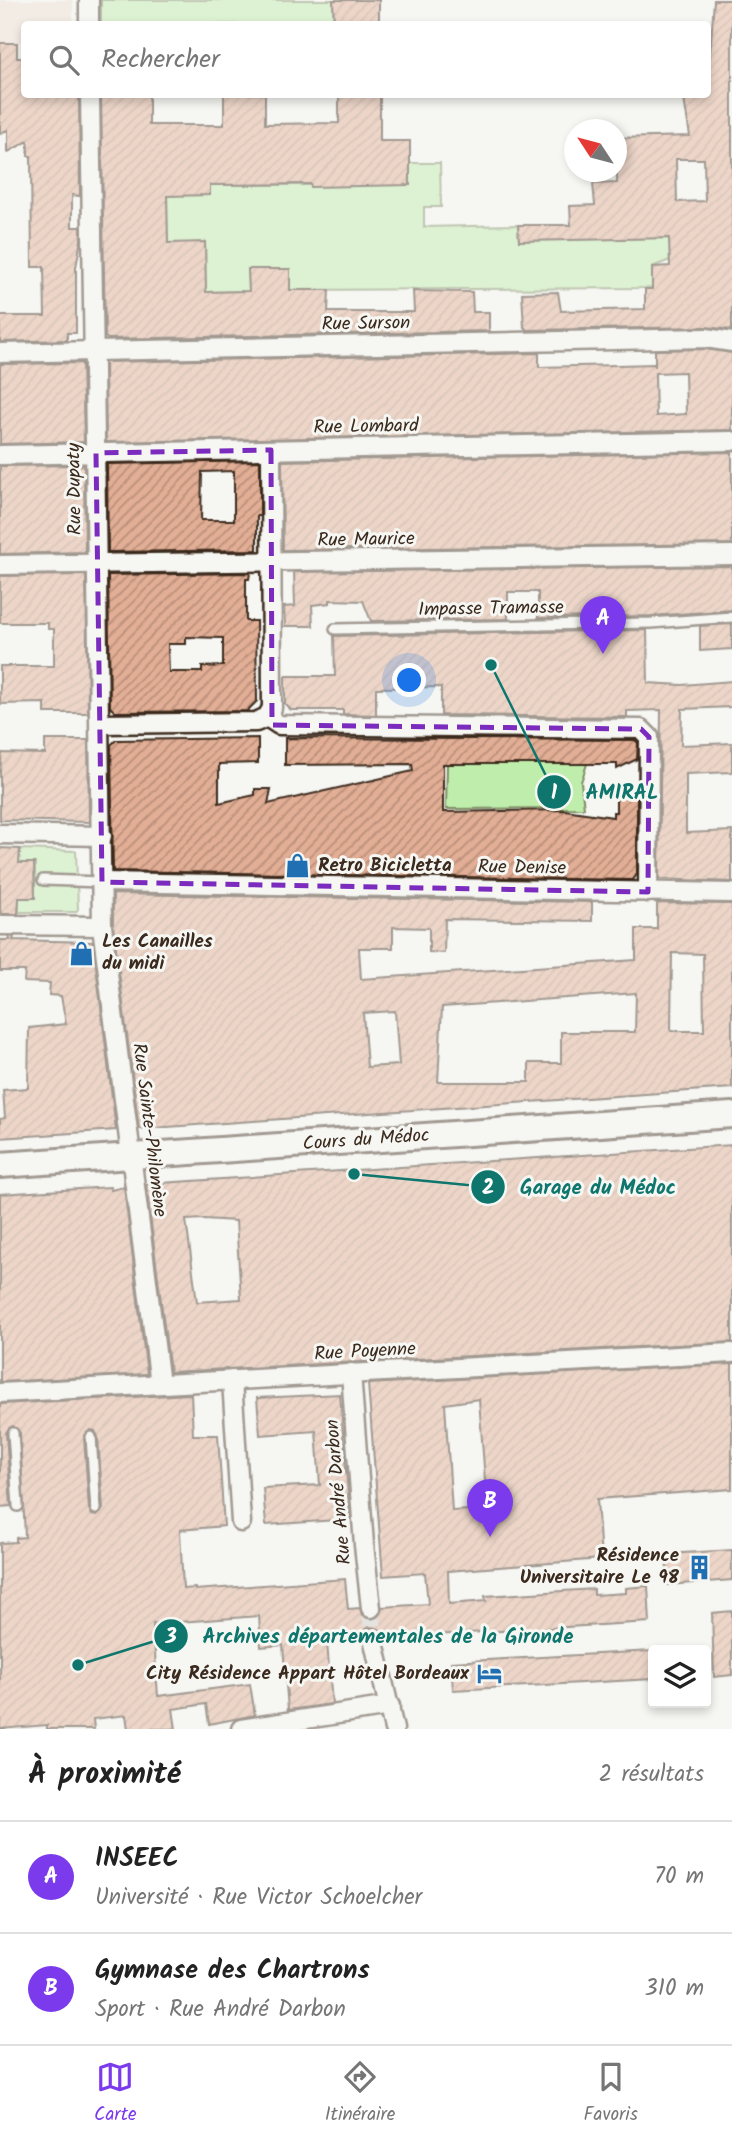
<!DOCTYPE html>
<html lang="fr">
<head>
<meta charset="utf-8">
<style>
	:root { --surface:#fff; --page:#f6f6f6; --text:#222; --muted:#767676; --line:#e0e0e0; --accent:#7c3aed }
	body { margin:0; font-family:Kalam,sans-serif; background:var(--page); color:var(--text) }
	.controls { position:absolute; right:21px; bottom:21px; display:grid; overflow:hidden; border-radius:7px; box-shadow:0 4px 10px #0003 }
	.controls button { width:63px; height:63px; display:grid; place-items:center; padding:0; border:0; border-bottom:2px solid var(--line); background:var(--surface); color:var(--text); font:35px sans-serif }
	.compass { position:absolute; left:564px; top:119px; width:63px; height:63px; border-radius:50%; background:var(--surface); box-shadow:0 4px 10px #0003; rotate:306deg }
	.you { position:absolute; left:410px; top:681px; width:24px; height:24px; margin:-18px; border:5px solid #fff; border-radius:50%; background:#1a73e8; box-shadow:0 0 0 10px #1a73e833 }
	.badge { display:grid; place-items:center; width:46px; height:46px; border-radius:50%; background:var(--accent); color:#fff; font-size:23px; font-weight:700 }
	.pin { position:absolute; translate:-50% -58px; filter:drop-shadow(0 2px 4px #0008) }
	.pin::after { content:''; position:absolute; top:37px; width:24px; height:21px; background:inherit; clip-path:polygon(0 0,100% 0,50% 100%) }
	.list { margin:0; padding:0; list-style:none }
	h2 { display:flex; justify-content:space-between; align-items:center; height:91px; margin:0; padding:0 28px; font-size:30px }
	h2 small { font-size:23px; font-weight:400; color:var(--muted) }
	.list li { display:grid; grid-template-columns:46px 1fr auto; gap:21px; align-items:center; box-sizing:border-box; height:112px; padding:0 28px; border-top:2px solid var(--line) }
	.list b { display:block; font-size:26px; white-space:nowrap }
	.list p { margin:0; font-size:23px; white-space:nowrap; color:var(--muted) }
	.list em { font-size:23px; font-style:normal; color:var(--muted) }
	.icon { flex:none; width:38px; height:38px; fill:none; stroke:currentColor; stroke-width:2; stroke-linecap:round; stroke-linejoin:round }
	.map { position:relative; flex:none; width:732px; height:1729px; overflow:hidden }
	.search { position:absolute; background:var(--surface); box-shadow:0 4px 10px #0003; left:21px; right:21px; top:21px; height:77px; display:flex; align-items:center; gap:18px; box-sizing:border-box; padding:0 24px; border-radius:7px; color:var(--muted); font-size:26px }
	.sheet { height:315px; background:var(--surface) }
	nav { display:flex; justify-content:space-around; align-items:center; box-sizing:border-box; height:98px; border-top:2px solid var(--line); background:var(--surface); font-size:19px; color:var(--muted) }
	nav a { display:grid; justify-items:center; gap:4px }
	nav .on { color:var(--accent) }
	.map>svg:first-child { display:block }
	.built { fill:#f0e0d6 }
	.green { fill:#bfedab; stroke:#7d8c64; stroke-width:2 }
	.building { fill:url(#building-hatch); stroke:#3b2a1e; stroke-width:2; fill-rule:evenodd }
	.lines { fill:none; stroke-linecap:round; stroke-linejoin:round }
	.street-tunnel { stroke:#d1cdc8; stroke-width:18; stroke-dasharray:18 9; stroke-linecap:butt }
	.lane-casing { stroke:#3b2a1e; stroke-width:14 }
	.street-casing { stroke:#3b2a1e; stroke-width:23 }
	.secondary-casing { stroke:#3b2a1e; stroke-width:30 }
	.lane { stroke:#f6f6f2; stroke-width:9 }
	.street { stroke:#f6f6f2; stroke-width:18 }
	.secondary { stroke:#f6f6f2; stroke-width:24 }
	.marked { fill:none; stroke:#7b2cbf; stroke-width:5; stroke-dasharray:14 9; stroke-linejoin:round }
	.labels { text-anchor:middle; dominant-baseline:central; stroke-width:6; stroke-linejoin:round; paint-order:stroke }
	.street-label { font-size:19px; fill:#3b2a1e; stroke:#f6f6f2 }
	.poi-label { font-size:19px; font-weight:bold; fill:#3b2a1e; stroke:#f6f6f2; text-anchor:start }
	.leader { fill:none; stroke:#0f766e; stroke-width:2.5 }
	.callout-dot { fill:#0f766e; stroke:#f6f6f2; stroke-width:2.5 }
	.mark-label { font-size:21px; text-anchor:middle; font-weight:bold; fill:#fff }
	.callout-label { font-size:21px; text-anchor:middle; font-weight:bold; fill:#0f766e; stroke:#f6f6f2; stroke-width:6; stroke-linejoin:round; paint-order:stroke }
</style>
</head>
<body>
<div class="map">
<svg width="732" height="1729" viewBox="0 0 732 1729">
	<defs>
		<pattern id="building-hatch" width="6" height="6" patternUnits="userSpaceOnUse" patternTransform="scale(1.75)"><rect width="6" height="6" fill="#e2ae95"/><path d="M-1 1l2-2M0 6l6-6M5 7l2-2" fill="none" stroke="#b88e79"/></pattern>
	</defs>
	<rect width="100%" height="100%" fill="#f6f6f2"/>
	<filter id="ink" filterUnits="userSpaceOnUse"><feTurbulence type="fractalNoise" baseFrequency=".0143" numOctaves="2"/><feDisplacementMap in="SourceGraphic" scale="14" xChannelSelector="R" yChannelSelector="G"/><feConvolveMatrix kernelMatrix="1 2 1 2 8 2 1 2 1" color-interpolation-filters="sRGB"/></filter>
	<g filter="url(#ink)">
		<polygon class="built" points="0,0 73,0 73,24 24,24 24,42 0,43"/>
		<g class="green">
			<rect x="101" y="0" width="232" height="24"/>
			<polygon points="410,163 440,163 441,207 424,207 424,227 518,225 519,241 669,238 670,260 652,267 652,288 290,290 290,269 248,269 249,291 206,292 205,242 168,293 167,185 410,185"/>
			<polygon points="447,764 587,764 581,782 584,808 446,809"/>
			<polygon points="20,849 76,851 78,909 76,912 19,912 19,897 35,898 35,863 19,864"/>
		</g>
		<g class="building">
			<polygon points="333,0 379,0 379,24 334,23"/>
			<path d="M 714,0 L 732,0 L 732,330 L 706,327 L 527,330 L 524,327 L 522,293 L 558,292 L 561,311 L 645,309 L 645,289 L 652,289 L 652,267 L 670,266 L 669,238 L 519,241 L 518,225 L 571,225 L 570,206 L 595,205 L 593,184 L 617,183 L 617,138 L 690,136 L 684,99 L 707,96 ZM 676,159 L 704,159 L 705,201 L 677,202 Z"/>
			<polygon points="0,43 17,43 17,58 24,58 24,94 79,94 80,196 72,195 72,227 81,227 81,240 76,267 76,333 67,333 67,340 0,342 0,316 45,316 44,267 32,267 31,156 28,156 28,141 8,152 8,130 0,133"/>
			<polygon points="101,94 149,94 149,125 224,125 224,94 265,94 265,124 339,123 339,94 380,94 380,141 410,141 410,185 311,187 310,184 210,185 210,195 167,196 168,243 205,242 206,292 249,291 248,269 290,269 290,290 329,290 328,312 414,312 413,291 472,292 473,312 489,312 489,331 108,339 105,337"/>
			<path d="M 705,349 L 732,353 L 732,430 L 106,442 L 105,362 L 539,353 L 539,367 L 655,364 L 655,367 L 655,350 ZM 685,372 L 686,414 L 656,416 L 655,373 Z"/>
			<polygon points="82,363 84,442 0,444 0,364"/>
			<polygon points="732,452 732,544 283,550 282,461"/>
			<path d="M 260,461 L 260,516 L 257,516 L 257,550 L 108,552 L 107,464 ZM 234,471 L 234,520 L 201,520 L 202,472 Z"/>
			<polygon points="84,465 85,552 0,554 0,466"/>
			<polygon points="732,566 732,610 651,616 538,618 538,592 508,592 508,619 371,621 363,601 330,600 330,603 312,605 313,626 285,626 284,607 295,606 294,572"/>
			<path d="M 250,573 L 249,579 L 246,579 L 246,621 L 256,621 L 257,701 L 247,711 L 115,712 L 110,707 L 108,575 ZM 186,637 L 223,638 L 223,666 L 202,667 L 202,672 L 169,672 L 168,644 L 186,644 Z"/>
			<polygon points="86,575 88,713 45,713 45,703 0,704 0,666 54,666 54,629 48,629 48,623 0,623 0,576"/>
			<polygon points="732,624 732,649 700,651 700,626"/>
			<polygon points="647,630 648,683 682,685 732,681 732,707 682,709 681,745 732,743 732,772 686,774 686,833 732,831 732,882 659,879 661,710 627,711 627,717 441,715 441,687 376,688 376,715 343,714 343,710 291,710 285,704 285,676 335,676 334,636"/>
			<polygon points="258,738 258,763 219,764 219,803 255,795 255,789 271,789 268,804 413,771 412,764 285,765 285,738 635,740 638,743 637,759 617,769 617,764 443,764 443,812 565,810 613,817 613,812 616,812 616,788 637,789 637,874 633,880 113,871 111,745 116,740"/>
			<polygon points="45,740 88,740 89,822 0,820 0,771 2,753 45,754"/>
			<polygon points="0,848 20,849 19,863 34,863 35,898 19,898 18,914 1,914 0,909"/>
			<path d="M 113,894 L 592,902 L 592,921 L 445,919 L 444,953 L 429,952 L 429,928 L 393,927 L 393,948 L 359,948 L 361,979 L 636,960 L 636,929 L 657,929 L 657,903 L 732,904 L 732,1088 L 139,1129 L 113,925 ZM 672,953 L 703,954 L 704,1031 L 671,1031 ZM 636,993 L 635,1032 L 561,1032 L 561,1063 L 529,1063 L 529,1082 L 438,1082 L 442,1007 ZM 395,1011 L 399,1065 L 367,1067 L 363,1013 Z"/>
			<polygon points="9,936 14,937 13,940 93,942 116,1130 0,1138 0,1119 5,1118 3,1090 28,1088 29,1028 66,1024 61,996 49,995 50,983 24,982 25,971 0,971 0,940 10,940"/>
			<path d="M 732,1145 L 732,1342 L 170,1372 L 146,1184 ZM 204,1219 L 236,1221 L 241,1299 L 197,1302 L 186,1220 Z"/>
			<polygon points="110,1187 111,1190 124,1187 147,1374 0,1382 0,1194"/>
			<path d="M 732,1364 L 732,1489 L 597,1499 L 601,1559 L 448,1571 L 449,1604 L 486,1601 L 485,1596 L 594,1589 L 594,1595 L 626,1593 L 626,1588 L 648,1586 L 650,1622 L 385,1638 L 381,1630 L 370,1627 L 365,1630 L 362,1639 L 327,1642 L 332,1704 L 288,1710 L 283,1645 L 261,1647 L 259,1616 L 153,1624 L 158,1696 L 250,1684 L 255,1715 L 209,1724 L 206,1704 L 173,1709 L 176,1729 L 128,1729 L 126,1715 L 93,1719 L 94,1729 L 47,1729 L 47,1725 L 0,1729 L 0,1543 L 16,1542 L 16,1538 L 25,1537 L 20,1433 L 13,1426 L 9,1428 L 6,1433 L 11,1506 L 0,1507 L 0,1404 L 191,1394 L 193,1435 L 218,1435 L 224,1526 L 180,1530 L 183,1589 L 195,1588 L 195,1590 L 345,1579 L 348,1609 L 360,1608 L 362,1615 L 372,1619 L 378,1617 L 382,1607 L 428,1604 L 425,1573 L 383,1576 L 368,1384 ZM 479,1399 L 487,1509 L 452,1511 L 445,1404 ZM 90,1430 L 95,1431 L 98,1437 L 103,1509 L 97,1516 L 92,1515 L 89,1509 L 84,1437 Z"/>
			<polygon points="340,1394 350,1519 266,1525 263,1488 320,1485 316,1431 260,1435 257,1398"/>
			<polygon points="732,1550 732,1580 668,1585 666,1554"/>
			<polygon points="732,1611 732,1675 714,1677 712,1613"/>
			<polygon points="652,1651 653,1679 453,1690 451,1662"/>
		</g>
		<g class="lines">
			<polyline class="street-tunnel" points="371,1608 373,1638"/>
			<defs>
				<g id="lane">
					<polyline points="335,629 651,623 732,617"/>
					<polyline points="43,880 102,882"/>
					<polyline points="13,1433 18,1506"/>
					<polyline points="91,1437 96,1509"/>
				</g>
				<g id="street">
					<polyline points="89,0 89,24"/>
					<polyline points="90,94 102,926 160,1384"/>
					<polyline points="0,353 706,338 732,342"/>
					<polyline points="0,455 732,441"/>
					<polyline points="0,565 732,555"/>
					<polyline points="267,717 279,725 641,729 649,737 648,892"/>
					<polyline points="100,724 256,722 267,717 272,708 271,450"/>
					<polyline points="0,834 102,836"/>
					<polyline points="102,882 732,893"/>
					<polyline points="0,925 102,926"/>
					<polyline points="351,1373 364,1545 371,1608"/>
					<polyline points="232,1380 241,1522"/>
					<polyline points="0,1393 732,1353"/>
					<polyline points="373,1638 394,1729"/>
					<polyline points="241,1729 390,1706"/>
				</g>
				<polyline id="secondary" points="0,1165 732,1115"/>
			</defs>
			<use href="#lane" class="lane-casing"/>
			<use href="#street" class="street-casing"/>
			<use href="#secondary" class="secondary-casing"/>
			<use href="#lane" class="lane"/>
			<use href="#street" class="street"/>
			<use href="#secondary" class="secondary"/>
		</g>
	</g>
	<path d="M0 0H732V1729H0ZM 271,450 L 272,725 L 641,729 L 649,737 L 648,892 L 102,882 L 96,453 Z" fill="#f6f6f2" fill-opacity=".55" fill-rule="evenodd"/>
	<path class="marked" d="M 271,450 L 272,725 L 641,729 L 649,737 L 648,892 L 102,882 L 96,453 Z"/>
	<defs>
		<symbol id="shop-bare" viewBox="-9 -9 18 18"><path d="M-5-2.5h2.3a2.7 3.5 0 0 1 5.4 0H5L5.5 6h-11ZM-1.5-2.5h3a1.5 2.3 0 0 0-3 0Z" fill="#1f6fb2" stroke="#f6f6f2" stroke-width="2.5" paint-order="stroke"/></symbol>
		<symbol id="building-bare" viewBox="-9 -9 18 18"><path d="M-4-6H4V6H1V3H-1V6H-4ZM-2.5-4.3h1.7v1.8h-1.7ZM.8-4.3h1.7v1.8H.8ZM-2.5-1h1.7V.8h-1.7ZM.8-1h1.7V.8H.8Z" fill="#1f6fb2" stroke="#f6f6f2" stroke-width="2.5" paint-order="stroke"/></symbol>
		<symbol id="hotel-bare" viewBox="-9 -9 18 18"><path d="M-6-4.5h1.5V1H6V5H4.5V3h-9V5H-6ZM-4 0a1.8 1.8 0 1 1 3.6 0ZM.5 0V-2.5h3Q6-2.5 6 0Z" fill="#1f6fb2" stroke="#f6f6f2" stroke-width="2.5" paint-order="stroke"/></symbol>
	</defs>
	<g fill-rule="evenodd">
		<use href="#shop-bare" x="280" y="848" width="35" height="35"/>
		<use href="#shop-bare" x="64" y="936" width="35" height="35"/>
		<use href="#building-bare" x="682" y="1550" width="35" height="35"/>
		<use href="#hotel-bare" x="472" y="1656" width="35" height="35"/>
	</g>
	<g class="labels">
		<g class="street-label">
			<text transform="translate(366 324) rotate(-1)">Rue Surson</text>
			<text transform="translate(366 427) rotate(-1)">Rue Lombard</text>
			<text transform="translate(75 489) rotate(-91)">Rue Dupaty</text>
			<text transform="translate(366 540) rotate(-1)">Rue Maurice</text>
			<text transform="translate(491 609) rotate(-1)">Impasse Tramasse</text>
			<text transform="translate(522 868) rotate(1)">Rue Denise</text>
			<text transform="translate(149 1130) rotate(83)">Rue Sainte-Philomène</text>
			<text transform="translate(366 1140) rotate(-4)">Cours du Médoc</text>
			<text transform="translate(365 1352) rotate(-3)">Rue Poyenne</text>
			<text transform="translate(339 1492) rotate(-95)">Rue André Darbon</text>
		</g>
		<g class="poi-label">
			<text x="318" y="866">Retro Bicicletta</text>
			<text x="102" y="942">Les Canailles<tspan x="102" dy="22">du midi</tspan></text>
			<text x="679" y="1556" text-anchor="end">Résidence<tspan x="679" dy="22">Universitaire Le 98</tspan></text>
			<text x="469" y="1674" text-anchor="end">City Résidence Appart Hôtel Bordeaux</text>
		</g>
	</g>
	<path class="leader" d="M491 665L554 792M354 1174L488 1187M78 1665L171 1636"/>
	<g class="callout-dot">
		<circle cx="491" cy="665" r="7"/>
		<circle cx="354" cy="1174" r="7"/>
		<circle cx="78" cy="1665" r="7"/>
		<circle cx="554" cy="792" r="18"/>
		<circle cx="488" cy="1187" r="18"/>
		<circle cx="171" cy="1636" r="18"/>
	</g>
	<g class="mark-label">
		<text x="554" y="799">1</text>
		<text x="488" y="1194">2</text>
		<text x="171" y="1643">3</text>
	</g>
	<g class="callout-label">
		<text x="622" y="799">AMIRAL</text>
		<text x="598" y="1194">Garage du Médoc</text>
		<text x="388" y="1643">Archives départementales de la Gironde</text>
	</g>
</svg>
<div class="controls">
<button><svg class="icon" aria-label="layers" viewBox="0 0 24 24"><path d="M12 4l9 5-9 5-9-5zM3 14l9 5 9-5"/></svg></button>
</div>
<svg class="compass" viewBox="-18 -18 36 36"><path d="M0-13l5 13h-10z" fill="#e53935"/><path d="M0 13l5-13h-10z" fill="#767676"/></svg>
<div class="you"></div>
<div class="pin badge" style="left:603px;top:654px">A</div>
<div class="pin badge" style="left:490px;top:1537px">B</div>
<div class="search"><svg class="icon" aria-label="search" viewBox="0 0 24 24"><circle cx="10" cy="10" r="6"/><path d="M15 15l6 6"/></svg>Rechercher</div>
</div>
<section class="sheet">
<h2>À proximité<small>2 résultats</small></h2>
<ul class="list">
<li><span class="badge">A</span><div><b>INSEEC</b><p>Université · Rue Victor Schoelcher</p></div><em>70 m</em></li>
<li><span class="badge">B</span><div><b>Gymnase des Chartrons</b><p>Sport · Rue André Darbon</p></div><em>310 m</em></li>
</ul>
</section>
<nav>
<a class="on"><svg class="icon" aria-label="map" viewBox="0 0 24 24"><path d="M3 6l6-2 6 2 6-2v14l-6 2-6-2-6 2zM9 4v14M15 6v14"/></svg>Carte</a>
<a><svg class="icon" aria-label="directions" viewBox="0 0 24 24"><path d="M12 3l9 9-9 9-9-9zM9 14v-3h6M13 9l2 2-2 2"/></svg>Itinéraire</a>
<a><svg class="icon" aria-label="saved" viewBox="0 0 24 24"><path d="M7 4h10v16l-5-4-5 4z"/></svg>Favoris</a>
</nav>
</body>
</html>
